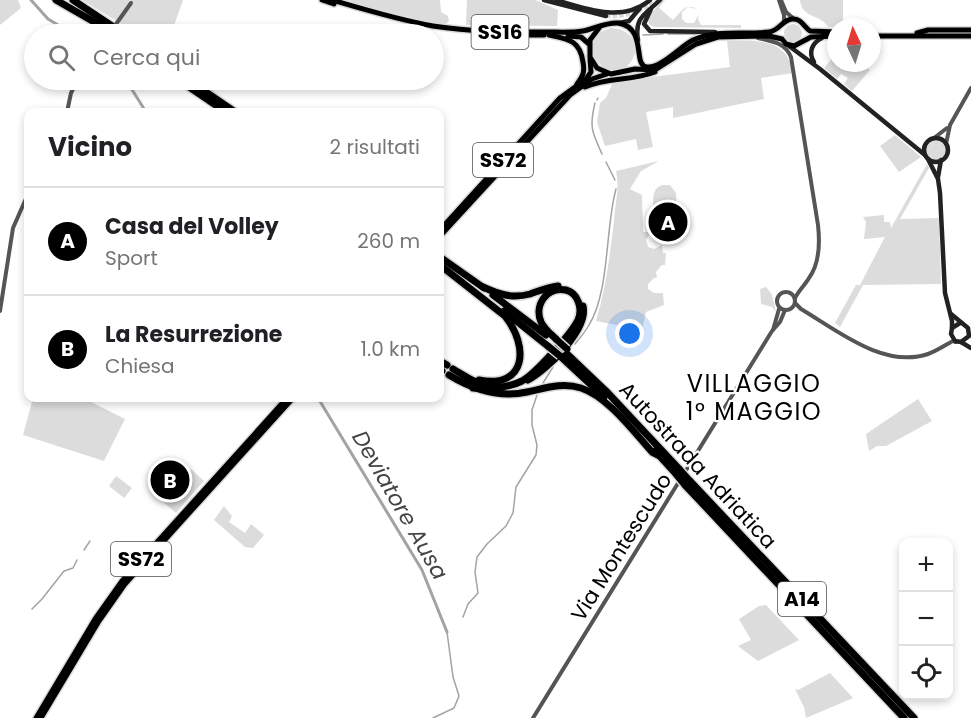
<!DOCTYPE html>
<html lang="it">
<head>
<meta charset="utf-8">
<style>
	:root { --surface:#fff; --page:#f2f2f2; --text:#202124; --muted:#757577; --line:#e0e0e0; --accent:#000 }
	body { margin:0; font-family:Poppins,sans-serif; background:var(--page); color:var(--text) }
	.controls { position:absolute; right:18px; bottom:18px; display:grid; overflow:hidden; border-radius:12px; box-shadow:0 3px 9px #0003 }
	.controls button { width:54px; height:54px; display:grid; place-items:center; padding:0; border:0; border-bottom:2px solid var(--line); background:var(--surface); color:var(--text); font:30px sans-serif }
	.compass { position:absolute; left:827px; top:18px; width:54px; height:54px; border-radius:50%; background:var(--surface); box-shadow:0 3px 9px #0003; rotate:356deg }
	.you { position:absolute; left:630px; top:334px; width:21px; height:21px; margin:-15px; border:4px solid #fff; border-radius:50%; background:#1a73e8; box-shadow:0 0 0 9px #1a73e833 }
	.badge { display:grid; place-items:center; width:39px; height:39px; border-radius:50%; background:var(--accent); color:#fff; font-size:20px; font-weight:700 }
	.pin { position:absolute; translate:-50% -50%; border:3px solid #fff; box-shadow:0 2px 6px #0006 }
	.list { margin:0; padding:0; list-style:none }
	h2 { display:flex; justify-content:space-between; align-items:center; height:78px; margin:0; padding:0 24px; font-size:26px }
	h2 small { font-size:20px; font-weight:400; color:var(--muted) }
	.list li { display:grid; grid-template-columns:39px 1fr auto; gap:18px; align-items:center; box-sizing:border-box; height:108px; padding:0 24px; border-top:2px solid var(--line) }
	.list b { display:block; font-size:22px; white-space:nowrap }
	.list p { margin:0; font-size:20px; white-space:nowrap; color:var(--muted) }
	.list em { font-size:20px; font-style:normal; color:var(--muted) }
	.icon { flex:none; width:33px; height:33px; fill:none; stroke:currentColor; stroke-width:2; stroke-linecap:round; stroke-linejoin:round }
	.map { position:relative; flex:none; width:971px; height:718px; overflow:hidden }
	.search { position:absolute; background:var(--surface); box-shadow:0 3px 9px #0003; left:24px; top:24px; width:420px; height:66px; display:flex; align-items:center; gap:15px; box-sizing:border-box; padding:0 21px; border-radius:33px; color:var(--muted); font-size:22px }
	.panel { position:absolute; background:var(--surface); box-shadow:0 3px 9px #0003; left:24px; top:108px; width:420px; height:294px; border-radius:12px }
	.map>svg:first-child { display:block }
	.green { fill:#dcdcdc; fill-rule:evenodd }
	.lines { fill:none; stroke-linecap:round; stroke-linejoin:round }
	.stream { stroke:#a3a3a3; stroke-width:1.5 }
	.canal { stroke:#a3a3a3; stroke-width:3 }
	.secondary-tunnel { stroke:#d9d9d9; stroke-width:4.5; stroke-dasharray:4.5 2; stroke-linecap:butt }
	.primary-casing { stroke:#dbdbdb; stroke-width:8 }
	.motorway-casing { stroke:#dbdbdb; stroke-width:10 }
	.tertiary { stroke:#555; stroke-width:4 }
	.secondary { stroke:#222; stroke-width:4.5 }
	.primary { stroke:#000; stroke-width:5 }
	.motorway { stroke:#000; stroke-width:7 }
	.motorway-bridge-casing { stroke:#dbdbdb; stroke-width:10; stroke-linecap:butt }
	.tertiary-bridge { stroke:#555; stroke-width:4 }
	.motorway-bridge { stroke:#000; stroke-width:7 }
	.labels { text-anchor:middle; dominant-baseline:central; stroke-width:4.5; stroke-linejoin:round; paint-order:stroke }
	.shield { fill:#fff; stroke:#4c4c4c; stroke-width:1.5 }
	.shield-label { font-size:20px; font-weight:bold; fill:#000 }
	.street-label { font-size:21px; fill:#000; stroke:#fff }
	.water-label { font-size:22px; font-style:italic; fill:#444; stroke:#fff }
	.quarter-label { font-size:24px; letter-spacing:1.5px; fill:#000; stroke:#fff }
</style>
</head>
<body>
<div class="map">
<svg width="971" height="718" viewBox="0 0 971 718">
	<rect width="100%" height="100%" fill="#fff"/>
	<g class="green">
		<polygon points="0,0 18,0 21,8 0,25"/>
		<polygon points="82,0 183,0 171,34 138,34"/>
		<path d="M 340,0 L 440,0 L 441,12 L 448,16 L 449,21 L 445,25 C 437,24 427,23 419,21 C 410,18 404,14 393,16 Z"/>
		<polygon points="467,0 535,0 558,10 557,26 466,25"/>
		<path d="M 663,0 L 665,0 L 659,8 L 673,20 C 681,12 685,2 697,9 L 688,7 L 682,12 L 682,19 L 686,23 L 694,23 L 699,14 L 698,19 L 701,25 L 741,25 L 741,28 L 654,27 L 649,24 L 647,18 Z"/>
		<path d="M 800,0 L 843,0 L 843,27 L 828,27 C 821,14 802,19 800,0 Z"/>
		<circle cx="793" cy="33" r="9"/>
		<path d="M 611,28 C 628,28 642,43 632,60 C 612,93 566,40 611,28 Z"/>
		<path d="M 727,41 C 757,41 787,37 793,73 L 761,78 L 764,99 L 673,118 L 673,107 L 646,112 L 653,147 L 638,150 L 636,139 L 605,146 L 597,122 L 600,103 L 606,98 L 613,82 L 730,67 Z"/>
		<polygon points="836,54 836,63 861,63 870,70 852,91 844,84 848,78 841,74 837,79 824,68"/>
		<polygon points="895,135 921,157 899,172 880,146"/>
		<circle cx="936" cy="150" r="11"/>
		<path d="M 659,161 L 641,171 L 630,189 L 642,195 L 643,232 L 651,232 L 646,240 L 648,247 L 654,249 L 662,245 L 663,253 L 666,253 L 665,265 L 662,265 L 656,272 L 657,278 L 654,278 L 648,284 L 648,289 L 654,293 L 663,293 L 664,305 L 646,312 L 642,330 L 596,321 C 606,288 610,255 614,221 C 615,202 620,189 616,171 Z"/>
		<polygon points="927,164 929,168 900,219 939,218 941,284 863,285 840,327 835,323 856,285 860,285 885,237 864,239 866,222 863,217 884,215 884,222 890,222 891,228"/>
		<path d="M 662,185 L 670,185 L 676,193 L 678,233 L 676,236 L 662,237 C 655,232 650,200 655,191 C 657,187 659,187 662,185 ZM 674,210 L 676,232 L 661,233 L 660,212 Z"/>
		<polygon points="766,287 772,295 776,312 772,307 761,304 760,289"/>
		<polygon points="33,398 83,398 125,419 104,461 23,435"/>
		<polygon points="918,399 932,421 886,446 877,446 869,451 866,434"/>
		<polygon points="191,469 204,481 176,513 162,501"/>
		<polygon points="116,476 132,488 124,498 109,486"/>
		<polygon points="224,506 232,516 229,522 245,533 251,524 264,535 253,548 245,547 214,520"/>
		<polygon points="766,605 799,640 758,661 738,646 751,640 739,619 759,606"/>
		<polygon points="830,673 853,698 806,718 804,707 795,689 798,690"/>
	</g>
	<g class="lines">
		<g class="stream">
			<polyline points="668,34 699,34"/>
			<polyline points="643,35 663,34"/>
			<polyline points="597,100 598,98"/>
			<path d="M 595,103 C 589,127 592,132 602,154"/>
			<polyline points="606,162 615,180"/>
			<path d="M 575,344 C 580,338 585,332 589,325 C 610,291 605,228 616,189"/>
			<polyline points="543,383 553,367"/>
			<polyline points="84,550 90,541"/>
			<polyline points="32,609 42,599 64,571 73,568 77,560"/>
			<polyline points="463,617 468,604 478,593 475,572 477,557 487,544 506,526 513,513 516,487 536,455 537,445 532,425 532,410 537,395"/>
			<polyline points="433,718 454,708 459,696 453,677 447,632"/>
		</g>
		<g class="canal">
			<polyline points="31,0 48,19 73,34"/>
			<polyline points="126,80 146,112"/>
			<polyline points="318,398 422,570 447,632"/>
		</g>
		<path class="secondary-tunnel" d="M 606,16 C 625,17 641,12 655,0"/>
		<defs>
			<g id="primary">
				<polyline points="322,0 334,4"/>
				<path d="M 332,0 C 366,10 399,20 433,26 C 471,32 509,32 547,32 C 558,32 571,33 583,31 C 594,29 606,22 618,23 C 648,28 632,66 647,67 C 660,69 681,46 693,40 C 718,29 743,35 769,32 C 779,31 782,20 792,19 C 801,18 804,27 810,31 L 836,32"/>
				<polyline points="599,28 590,40 590,57 597,68 611,74 635,69 655,70 696,44 718,37 769,36 782,39 786,44 794,46 811,37 836,36"/>
				<polyline points="917,33 928,30 971,30"/>
				<polyline points="511,35 544,35"/>
				<path d="M 549,35 C 568,39 580,40 583,62 C 585,72 583,76 577,84"/>
				<polyline points="568,36 581,37 589,44"/>
				<polyline points="872,36 971,36"/>
				<path d="M 585,87 C 607,77 632,81 655,72"/>
				<polyline points="440,230 560,98 586,79 591,72 590,59"/>
				<polyline points="440,236 570,95 592,79 607,74"/>
				<polyline points="36,718 95,619 122,581 287,398"/>
				<polyline points="41,718 99,621 125,584 293,398"/>
			</g>
			<g id="motorway">
				<polyline points="56,0 115,34"/>
				<polyline points="73,0 124,34"/>
				<polyline points="179,80 226,112"/>
				<polyline points="188,80 235,112"/>
				<polyline points="440,257 484,288"/>
				<path d="M 440,265 L 505,316 C 529,346 527,389 479,380"/>
				<path d="M 483,287 C 498,294 512,299 530,294 C 539,291 548,287 558,286"/>
				<polyline points="493,295 546,335"/>
				<polyline points="504,311 549,347"/>
				<polyline points="564,351 606,391 680,470"/>
				<polyline points="560,356 604,397"/>
				<polyline points="440,361 447,365"/>
				<polyline points="440,369 442,371"/>
				<path d="M 453,369 C 465,376 477,385 490,387 C 501,388 512,386 522,381 C 535,374 571,334 578,320 C 583,309 578,293 566,290 C 546,286 534,306 541,322 C 545,330 551,334 557,340"/>
				<path d="M 449,375 C 472,389 499,398 527,392 C 546,388 562,382 581,388 C 608,397 633,431 652,452 L 658,455"/>
				<path d="M 528,380 C 547,370 589,329 583,306"/>
				<polyline points="473,388 486,389"/>
				<polyline points="655,451 676,474"/>
				<polyline points="689,480 914,718"/>
				<polyline points="685,485 904,718"/>
			</g>
		</defs>
		<use href="#primary" class="primary-casing"/>
		<use href="#motorway" class="motorway-casing"/>
		<g class="tertiary">
			<polyline points="779,0 784,15 784,22"/>
			<polyline points="781,0 786,12 794,19"/>
			<path d="M 758,38 C 772,41 785,43 791,57 L 818,225 C 820,243 820,263 809,278 C 805,285 799,290 795,298"/>
			<polyline points="67,112 71,93 78,80"/>
			<polyline points="934,138 947,128"/>
			<polyline points="946,144 950,125 971,88"/>
			<circle cx="786" cy="301" r="9"/>
			<path d="M 795,303 L 801,309 C 838,331 884,369 928,354 C 937,351 945,345 953,341 L 956,342"/>
			<polyline points="0,311 13,228 28,194"/>
			<polyline points="773,330 779,309"/>
			<polyline points="533,718 772,331 780,322 785,310"/>
		</g>
		<g class="secondary">
			<polyline points="544,0 606,16"/>
			<path d="M 556,0 C 586,9 623,23 650,0"/>
			<polyline points="651,9 644,24 650,31 715,32"/>
			<polyline points="619,23 629,21 640,8"/>
			<path d="M 638,40 C 634,17 646,14 660,0"/>
			<polyline points="789,46 820,69 925,155"/>
			<path d="M 814,62 C 808,52 812,43 822,38"/>
			<circle cx="936" cy="150" r="12"/>
			<polyline points="928,159 938,179 940,193 945,293 952,321 952,328"/>
			<polyline points="938,177 941,160"/>
			<polyline points="951,314 968,328 969,336 961,342 955,341 951,334 952,328 960,323"/>
			<polyline points="961,342 971,348"/>
		</g>
		<use href="#primary" class="primary"/>
		<use href="#motorway" class="motorway"/>
		<defs>
			<g id="motorway-bridge">
				<polyline points="557,340 567,349"/>
				<polyline points="549,347 560,356"/>
				<polyline points="680,470 689,480"/>
				<polyline points="676,474 685,485"/>
			</g>
		</defs>
		<use href="#motorway-bridge" class="motorway-bridge-casing"/>
		<polyline class="tertiary-bridge" points="109,34 131,3"/>
		<use href="#motorway-bridge" class="motorway-bridge"/>
	</g>
	<g class="labels">
		<g class="shield">
			<rect x="471.5" y="15" width="57" height="34" rx="4.5"/>
			<rect x="473" y="143" width="60" height="34" rx="4.5"/>
			<rect x="111" y="542" width="60" height="34" rx="4.5"/>
			<rect x="778" y="582" width="48" height="34" rx="4.5"/>
		</g>
		<g class="shield-label">
			<text x="500" y="32">SS16</text>
			<text x="503" y="160">SS72</text>
			<text x="141" y="559">SS72</text>
			<text x="802" y="599">A14</text>
		</g>
		<g class="street-label">
			<text transform="translate(698 465) rotate(47)">Autostrada Adriatica</text>
			<text transform="translate(621 547) rotate(-58)">Via Montescudo</text>
		</g>
		<g class="water-label">
			<text transform="translate(400 505) rotate(60)">Deviatore Ausa</text>
		</g>
		<g class="quarter-label">
			<text x="754" y="383">VILLAGGIO<tspan x="754" dy="28">1° MAGGIO</tspan></text>
		</g>
	</g>
</svg>
<div class="controls">
<button>+</button>
<button>−</button>
<button><svg class="icon" aria-label="locate" viewBox="0 0 24 24"><circle cx="12" cy="12" r="6"/><path d="M12 2v4M12 18v4M2 12h4M18 12h4"/></svg></button>
</div>
<svg class="compass" viewBox="-18 -18 36 36"><path d="M0-13l5 13h-10z" fill="#e53935"/><path d="M0 13l5-13h-10z" fill="#757577"/></svg>
<div class="you"></div>
<div class="pin badge" style="left:668px;top:222px">A</div>
<div class="pin badge" style="left:170px;top:480px">B</div>
<div class="search"><svg class="icon" aria-label="search" viewBox="0 0 24 24"><circle cx="10" cy="10" r="6"/><path d="M15 15l6 6"/></svg>Cerca qui</div>
<section class="panel">
<h2>Vicino<small>2 risultati</small></h2>
<ul class="list">
<li><span class="badge">A</span><div><b>Casa del Volley</b><p>Sport</p></div><em>260 m</em></li>
<li><span class="badge">B</span><div><b>La Resurrezione</b><p>Chiesa</p></div><em>1.0 km</em></li>
</ul>
</section>
</div>
</body>
</html>
